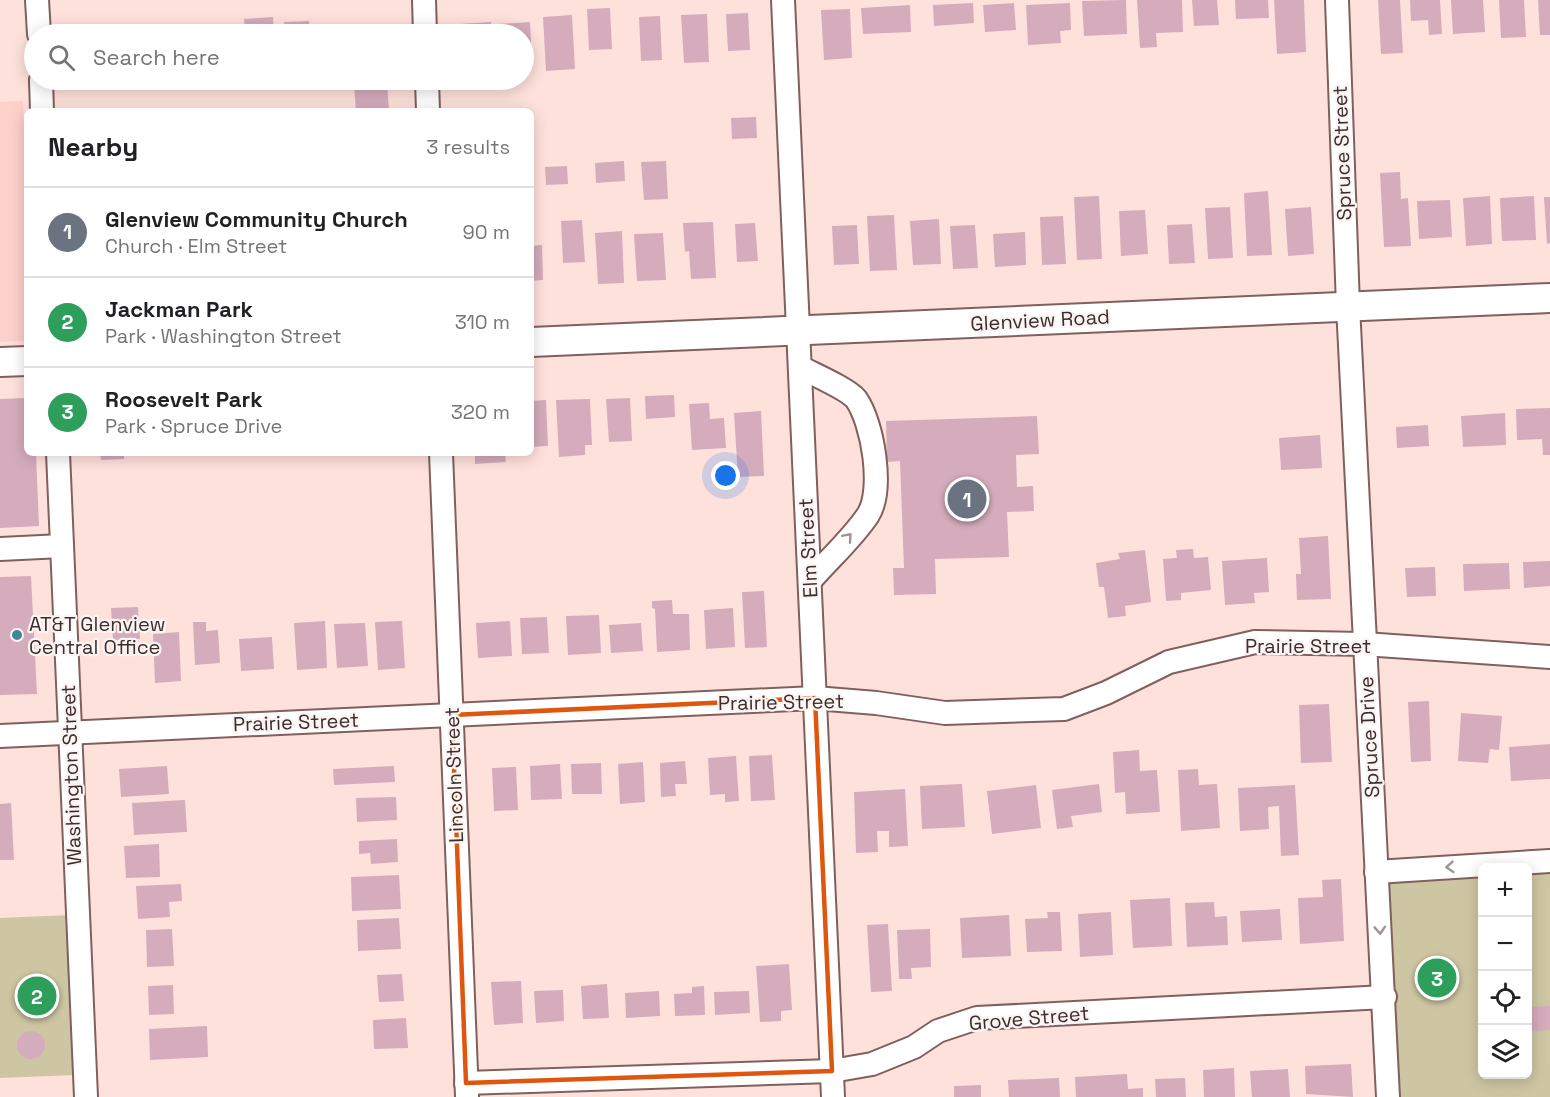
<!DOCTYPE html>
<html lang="en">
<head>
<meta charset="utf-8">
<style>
	:root { --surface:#fff; --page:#f6f6f6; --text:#202124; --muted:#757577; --line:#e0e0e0; --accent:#111827 }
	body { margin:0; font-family:"Space Grotesk",sans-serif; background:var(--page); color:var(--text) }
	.controls { position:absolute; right:18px; bottom:18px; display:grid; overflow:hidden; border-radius:9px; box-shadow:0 3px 15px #0003 }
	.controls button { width:54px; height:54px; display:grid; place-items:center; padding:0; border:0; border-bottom:2px solid var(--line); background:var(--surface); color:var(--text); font:30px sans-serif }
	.you { position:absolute; left:726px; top:476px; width:21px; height:21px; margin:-15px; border:4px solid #fff; border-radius:50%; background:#1a73e8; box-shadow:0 0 0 9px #1a73e833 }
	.badge { display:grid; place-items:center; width:39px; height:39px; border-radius:50%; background:var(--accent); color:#fff; font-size:20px; font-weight:700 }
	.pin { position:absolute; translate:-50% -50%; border:3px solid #fff; box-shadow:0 2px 6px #0006 }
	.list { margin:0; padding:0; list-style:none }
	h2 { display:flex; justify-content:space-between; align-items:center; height:78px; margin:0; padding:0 24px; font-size:26px }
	h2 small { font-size:20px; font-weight:400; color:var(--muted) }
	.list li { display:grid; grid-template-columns:39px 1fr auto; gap:18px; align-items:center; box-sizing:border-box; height:90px; padding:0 24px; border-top:2px solid var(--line) }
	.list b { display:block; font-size:22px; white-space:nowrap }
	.list p { margin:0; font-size:20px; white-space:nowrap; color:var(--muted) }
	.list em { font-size:20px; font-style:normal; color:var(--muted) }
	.icon { flex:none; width:33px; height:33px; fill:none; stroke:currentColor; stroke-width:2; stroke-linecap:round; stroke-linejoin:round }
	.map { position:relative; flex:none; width:1550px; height:1097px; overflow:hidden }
	.search { position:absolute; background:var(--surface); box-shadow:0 3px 15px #0003; left:24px; top:24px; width:510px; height:66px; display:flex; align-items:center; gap:15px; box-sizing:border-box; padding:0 21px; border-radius:33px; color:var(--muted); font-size:22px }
	.panel { position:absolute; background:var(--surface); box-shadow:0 3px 15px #0003; left:24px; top:108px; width:510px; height:348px; border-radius:9px }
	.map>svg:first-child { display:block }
	.built { fill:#fed0ca }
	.green { fill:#cec6a3 }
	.building { fill:#d5acbc }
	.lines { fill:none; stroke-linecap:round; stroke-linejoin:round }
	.minor-casing { stroke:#80605c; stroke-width:26 }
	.major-casing { stroke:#80605c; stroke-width:32 }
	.minor { stroke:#fff; stroke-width:22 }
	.major { stroke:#fff; stroke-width:28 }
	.oneway { stroke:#9d9695 }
	.marked { fill:none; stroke:#df570e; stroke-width:4.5; stroke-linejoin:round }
	.poi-dot { fill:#438796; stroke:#fbf4f3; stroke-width:2 }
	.labels { text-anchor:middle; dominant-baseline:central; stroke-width:4.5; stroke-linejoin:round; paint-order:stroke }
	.street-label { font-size:20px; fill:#3b2d2b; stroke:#fbf4f3 }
	.poi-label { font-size:20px; fill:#3b2d2b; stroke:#fbf4f3; text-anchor:start }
</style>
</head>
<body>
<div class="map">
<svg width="1550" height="1097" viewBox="0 0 1550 1097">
	<rect width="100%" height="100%" fill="#ffe1dc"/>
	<polygon class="built" points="23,101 27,217 27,341 0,342 0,102"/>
	<g class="green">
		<polygon points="1550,871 1550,1097 1396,1097 1386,881 1482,875 1482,1074 1528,1074 1528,872"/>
		<polygon points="70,915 76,1075 0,1078 0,918"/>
	</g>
	<g class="building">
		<polygon points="1126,0 1127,34 1084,36 1082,1"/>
		<polygon points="1137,0 1182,0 1183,32 1156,33 1157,47 1140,48"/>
		<polygon points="1192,0 1217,0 1219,25 1194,26"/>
		<polygon points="1235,0 1268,0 1269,18 1236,19"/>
		<polygon points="1274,0 1304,0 1306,52 1277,54"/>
		<polygon points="1378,0 1400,0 1403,53 1381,54"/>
		<polygon points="1410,0 1440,0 1442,34 1429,35 1428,20 1411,21"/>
		<polygon points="1451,0 1483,0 1485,32 1453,34"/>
		<polygon points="1499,0 1524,0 1526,37 1501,38"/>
		<polygon points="1538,0 1550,0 1550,35 1540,35"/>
		<polygon points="973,3 974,23 934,26 933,5"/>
		<polygon points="1014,3 1016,30 985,32 983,5"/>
		<polygon points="1070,3 1071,30 1060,31 1061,43 1028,45 1026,5"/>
		<polygon points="910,5 911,32 863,34 861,8"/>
		<polygon points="610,8 612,49 589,50 587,9"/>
		<polygon points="850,9 852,58 824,60 821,10"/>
		<polygon points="748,13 750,50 728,51 726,14"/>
		<polygon points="707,14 709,62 684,63 681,15"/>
		<polygon points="572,15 575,69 546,71 543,17"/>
		<polygon points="660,16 662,60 641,61 639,17"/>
		<polygon points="273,17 274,34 245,34 244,19"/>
		<polygon points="309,21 310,34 285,34 284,22"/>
		<polygon points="491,22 491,34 461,34 460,24"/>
		<polygon points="530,22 532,60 524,60 524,34 500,34 499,24"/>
		<polygon points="226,27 226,34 184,34 184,28"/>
		<polygon points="389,27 390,34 332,34 332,30"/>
		<polygon points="83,80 113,80 114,88 84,90"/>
		<polygon points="463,80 494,80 494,86 463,87"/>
		<polygon points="387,83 389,111 356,111 354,84"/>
		<polygon points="756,117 757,138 732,139 731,118"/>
		<polygon points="624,161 625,181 596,183 595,163"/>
		<polygon points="666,161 668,199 644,200 641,162"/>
		<polygon points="567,166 568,184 546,185 545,167"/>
		<polygon points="1400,172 1401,199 1408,198 1411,246 1384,247 1380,173"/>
		<polygon points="1268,191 1272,255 1247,256 1244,193"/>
		<polygon points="1099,196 1102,259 1077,260 1074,197"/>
		<polygon points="1490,196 1492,244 1466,246 1463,198"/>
		<polygon points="1534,196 1536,240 1502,241 1500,198"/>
		<polygon points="1544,197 1550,197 1550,243 1547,244"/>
		<polygon points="1450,200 1452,237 1419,239 1417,201"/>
		<polygon points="1230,207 1233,258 1208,259 1205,208"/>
		<polygon points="1311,207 1314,254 1288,256 1285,209"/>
		<polygon points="1145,210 1148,254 1121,256 1119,211"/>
		<polygon points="894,215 897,270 870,271 867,216"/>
		<polygon points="1063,216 1066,264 1042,265 1040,217"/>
		<polygon points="939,219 941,264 913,265 910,221"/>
		<polygon points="582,220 585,262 563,263 561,221"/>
		<polygon points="713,222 716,278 691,279 689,251 685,252 683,223"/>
		<polygon points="755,223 758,261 737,262 735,224"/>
		<polygon points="1192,224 1195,263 1169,264 1167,225"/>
		<polygon points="857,225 859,264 834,265 832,226"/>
		<polygon points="975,225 978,268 953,269 950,226"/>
		<polygon points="622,231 624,283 598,284 595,233"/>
		<polygon points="1025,232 1026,265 995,267 993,234"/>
		<polygon points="663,233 666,280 637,281 634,234"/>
		<polygon points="542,245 543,280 531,281 531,246"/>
		<polygon points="674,395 675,417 646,419 645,396"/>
		<polygon points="27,398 27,453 36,453 39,526 0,528 0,399"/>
		<polygon points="630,398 632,441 609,442 606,399"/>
		<polygon points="590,399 592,445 585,445 585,455 559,457 556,400"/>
		<polygon points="546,400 548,446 531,447 531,401"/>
		<polygon points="709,403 710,419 724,418 726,448 692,450 689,404"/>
		<polygon points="1550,408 1550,455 1543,455 1542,439 1517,440 1516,409"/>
		<polygon points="761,411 764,476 738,477 734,413"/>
		<polygon points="1505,413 1506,445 1463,447 1461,416"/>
		<polygon points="1037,416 1039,454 1016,455 1017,487 1033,486 1034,511 1007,512 1009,557 935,559 936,594 894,595 893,568 904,568 900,461 887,462 886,421"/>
		<polygon points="1428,425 1429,446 1397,448 1396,427"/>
		<polygon points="1320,435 1322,468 1281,470 1279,438"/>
		<polygon points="100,453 124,453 124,459 101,460"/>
		<polygon points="475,453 505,453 506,462 475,464"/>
		<polygon points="1328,536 1331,599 1297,600 1296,574 1301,574 1299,538"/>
		<polygon points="1193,549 1194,558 1208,557 1211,590 1181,593 1181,600 1166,601 1163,559 1177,558 1176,550"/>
		<polygon points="1145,550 1151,602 1125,606 1126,616 1108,618 1104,587 1099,587 1096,563 1120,559 1118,553"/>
		<polygon points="1267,558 1269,592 1254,593 1255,603 1225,605 1222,561"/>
		<polygon points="1550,561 1550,586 1524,588 1523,562"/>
		<polygon points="1509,563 1510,589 1464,591 1463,564"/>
		<polygon points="1435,567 1436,596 1407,597 1405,568"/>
		<polygon points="31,576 37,694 0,695 0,577"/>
		<polygon points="764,591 767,647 745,648 742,592"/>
		<polygon points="672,600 673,614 689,614 690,650 657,652 655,609 652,608 652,601"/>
		<polygon points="138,607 140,639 113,640 111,608"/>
		<polygon points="733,608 735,647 706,649 704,610"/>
		<polygon points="599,615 601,653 568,655 566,616"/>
		<polygon points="547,617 549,653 522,654 520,618"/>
		<polygon points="325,621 327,668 297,670 294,623"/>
		<polygon points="402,621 405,668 378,670 375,622"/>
		<polygon points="510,621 512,656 478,658 476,623"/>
		<polygon points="193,622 206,622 206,631 218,630 220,663 195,665"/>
		<polygon points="365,623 368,666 337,668 334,624"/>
		<polygon points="641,623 643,651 611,653 609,625"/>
		<polygon points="179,632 181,681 155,683 153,634"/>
		<polygon points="272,637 274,669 241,671 239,639"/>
		<polygon points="1429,701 1431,761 1411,762 1408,702"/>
		<polygon points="1329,704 1332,762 1301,763 1299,705"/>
		<polygon points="1461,713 1502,716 1499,750 1490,749 1488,763 1458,761"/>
		<polygon points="1550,744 1550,779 1511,781 1509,747"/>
		<polygon points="1139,750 1140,771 1157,770 1160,812 1126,814 1125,792 1115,793 1113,752"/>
		<polygon points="772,755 775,800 751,801 749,756"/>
		<polygon points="736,756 739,801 725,802 725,794 710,795 708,758"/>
		<polygon points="685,761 687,784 675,784 676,796 661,797 660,763"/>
		<polygon points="643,762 645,802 620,804 618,764"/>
		<polygon points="601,763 602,794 572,794 571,764"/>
		<polygon points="560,764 562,799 531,800 530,766"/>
		<polygon points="167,766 169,794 121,797 119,769"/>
		<polygon points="394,766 395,782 334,785 333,769"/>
		<polygon points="516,767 518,810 494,811 492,768"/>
		<polygon points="1198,769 1199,785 1217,784 1220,828 1181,831 1178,770"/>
		<polygon points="962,784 965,827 922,829 920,786"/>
		<polygon points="1099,784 1102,812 1071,816 1073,827 1057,829 1052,790"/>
		<polygon points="1036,785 1041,828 992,834 987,791"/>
		<polygon points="1295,785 1299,855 1281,856 1279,806 1268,807 1269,829 1240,831 1238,788"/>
		<polygon points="905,789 908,846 889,847 889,831 877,831 878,852 856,853 854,792"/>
		<polygon points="396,797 397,820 357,822 356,798"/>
		<polygon points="185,800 187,832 134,835 132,803"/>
		<polygon points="11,803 14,860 0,860 0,804"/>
		<polygon points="397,839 398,862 371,864 370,853 359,854 359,841"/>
		<polygon points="159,844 160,877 126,878 124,846"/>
		<polygon points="399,875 401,909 352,911 351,877"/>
		<polygon points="1341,879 1344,941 1300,944 1298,898 1323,897 1322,880"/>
		<polygon points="181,884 182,901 169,902 170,917 138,919 136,886"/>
		<polygon points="1170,898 1172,946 1133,948 1130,900"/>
		<polygon points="1214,902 1215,917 1227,916 1228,945 1187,947 1185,903"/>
		<polygon points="1280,909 1282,940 1242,942 1240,911"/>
		<polygon points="1047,912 1060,912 1062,951 1027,952 1025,919 1048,918"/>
		<polygon points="1111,912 1113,955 1080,957 1078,914"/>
		<polygon points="1009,915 1011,956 962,958 960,918"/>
		<polygon points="399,918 401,949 358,951 357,920"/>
		<polygon points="888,924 892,991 871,992 867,925"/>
		<polygon points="172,929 174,966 147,967 146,930"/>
		<polygon points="930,929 931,967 911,968 912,979 899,979 897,930"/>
		<polygon points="789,964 792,1010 781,1011 781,1021 760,1022 756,966"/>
		<polygon points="402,974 404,1001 379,1002 377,975"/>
		<polygon points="521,981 523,1023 494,1025 491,982"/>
		<polygon points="607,984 609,1018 583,1019 581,986"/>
		<polygon points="173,985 174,1014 149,1015 148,986"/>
		<polygon points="704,986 705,1015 675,1016 674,994 692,993 692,987"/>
		<polygon points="563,990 564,1021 536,1023 534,991"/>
		<polygon points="659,991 660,1016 626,1018 625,993"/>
		<polygon points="749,991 750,1013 715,1015 714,992"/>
		<polygon points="1550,1006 1550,1030 1531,1031 1532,1034 1528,1034 1528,1007"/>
		<polygon points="406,1018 408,1048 374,1049 373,1020"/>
		<polygon points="207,1026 208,1057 150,1060 149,1029"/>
		<circle cx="31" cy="1045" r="14"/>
		<polygon points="1351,1064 1353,1097 1306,1094 1305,1066"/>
		<polygon points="1234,1068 1235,1097 1204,1097 1203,1070"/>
		<polygon points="1288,1069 1290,1097 1252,1097 1250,1071"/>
		<polygon points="1127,1074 1128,1089 1143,1088 1143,1097 1076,1097 1075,1077"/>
		<polygon points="1059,1078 1060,1097 1009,1097 1008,1080"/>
		<polygon points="1185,1078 1186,1097 1156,1097 1155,1079"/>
		<polygon points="981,1085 981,1097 954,1097 954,1086"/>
	</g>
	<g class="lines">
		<defs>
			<g id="minor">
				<polyline points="37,0 39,34"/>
				<polyline points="424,0 425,34"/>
				<polyline points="783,0 833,1097"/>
				<polyline points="1337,0 1348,306 1388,1097"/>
				<polyline points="41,80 42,111"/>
				<polyline points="427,80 428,111"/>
				<path d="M 800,367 C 813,374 848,389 856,399 C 873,423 884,490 868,515 C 852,539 828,560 810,581"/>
				<polyline points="58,453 86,1097"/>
				<polyline points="441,453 467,1096"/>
				<polyline points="0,549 62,546"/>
				<polyline points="0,736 815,698 876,703 945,713 1064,709 1106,693 1169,662 1255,642 1364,644 1550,657"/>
				<polyline points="1376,872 1550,861"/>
				<polyline points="466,1083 832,1071 872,1064 914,1047 938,1031 977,1018 1385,997"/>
			</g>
			<g id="major">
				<polyline points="531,342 1550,298"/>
				<polyline points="0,362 27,361"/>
			</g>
		</defs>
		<use href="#minor" class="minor-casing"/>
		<use href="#major" class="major-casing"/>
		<use href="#minor" class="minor"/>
		<use href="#major" class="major"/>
	</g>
	<defs><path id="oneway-chevron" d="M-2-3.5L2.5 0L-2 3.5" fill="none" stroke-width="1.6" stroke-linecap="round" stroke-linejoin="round" transform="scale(1.5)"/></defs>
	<g class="oneway">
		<use href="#oneway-chevron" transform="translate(848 537) rotate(-49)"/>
		<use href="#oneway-chevron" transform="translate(1450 867) rotate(176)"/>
		<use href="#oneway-chevron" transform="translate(1380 930) rotate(86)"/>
	</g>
	<path class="marked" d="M 815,698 L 832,1071 L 466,1083 L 452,715 Z"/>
	<circle class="poi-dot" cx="17" cy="635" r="6"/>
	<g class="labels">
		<g class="street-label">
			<text transform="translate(1342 153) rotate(-92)">Spruce Street</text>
			<text transform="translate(1040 320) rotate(-3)">Glenview Road</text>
			<text transform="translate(808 548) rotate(-93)">Elm Street</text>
			<text x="1308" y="646">Prairie Street</text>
			<text transform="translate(781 702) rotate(-1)">Prairie Street</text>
			<text transform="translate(296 722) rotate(-2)">Prairie Street</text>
			<text transform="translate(1369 737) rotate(-93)">Spruce Drive</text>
			<text transform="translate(71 775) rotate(-92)">Washington Street</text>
			<text transform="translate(454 775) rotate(-92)">Lincoln Street</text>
			<text transform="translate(1029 1018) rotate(-5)">Grove Street</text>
		</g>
		<g class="poi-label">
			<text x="29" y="624">AT&amp;T Glenview<tspan x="29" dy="23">Central Office</tspan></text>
		</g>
	</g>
</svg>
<div class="controls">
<button>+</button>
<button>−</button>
<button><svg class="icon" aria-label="locate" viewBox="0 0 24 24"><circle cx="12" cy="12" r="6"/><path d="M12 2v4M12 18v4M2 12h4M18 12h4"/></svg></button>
<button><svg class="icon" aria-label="layers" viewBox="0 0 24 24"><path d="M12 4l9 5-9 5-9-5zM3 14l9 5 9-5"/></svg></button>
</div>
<div class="you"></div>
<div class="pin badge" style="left:967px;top:499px;background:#6b7280">1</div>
<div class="pin badge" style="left:37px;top:996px;background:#2e9e5b">2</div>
<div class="pin badge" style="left:1437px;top:978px;background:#2e9e5b">3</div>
<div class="search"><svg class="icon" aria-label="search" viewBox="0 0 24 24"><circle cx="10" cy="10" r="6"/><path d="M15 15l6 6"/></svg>Search here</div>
<section class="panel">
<h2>Nearby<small>3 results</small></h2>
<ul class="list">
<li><span class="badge" style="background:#6b7280">1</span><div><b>Glenview Community Church</b><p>Church · Elm Street</p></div><em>90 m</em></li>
<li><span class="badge" style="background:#2e9e5b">2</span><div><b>Jackman Park</b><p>Park · Washington Street</p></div><em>310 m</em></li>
<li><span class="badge" style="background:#2e9e5b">3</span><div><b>Roosevelt Park</b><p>Park · Spruce Drive</p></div><em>320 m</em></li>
</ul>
</section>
</div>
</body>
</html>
